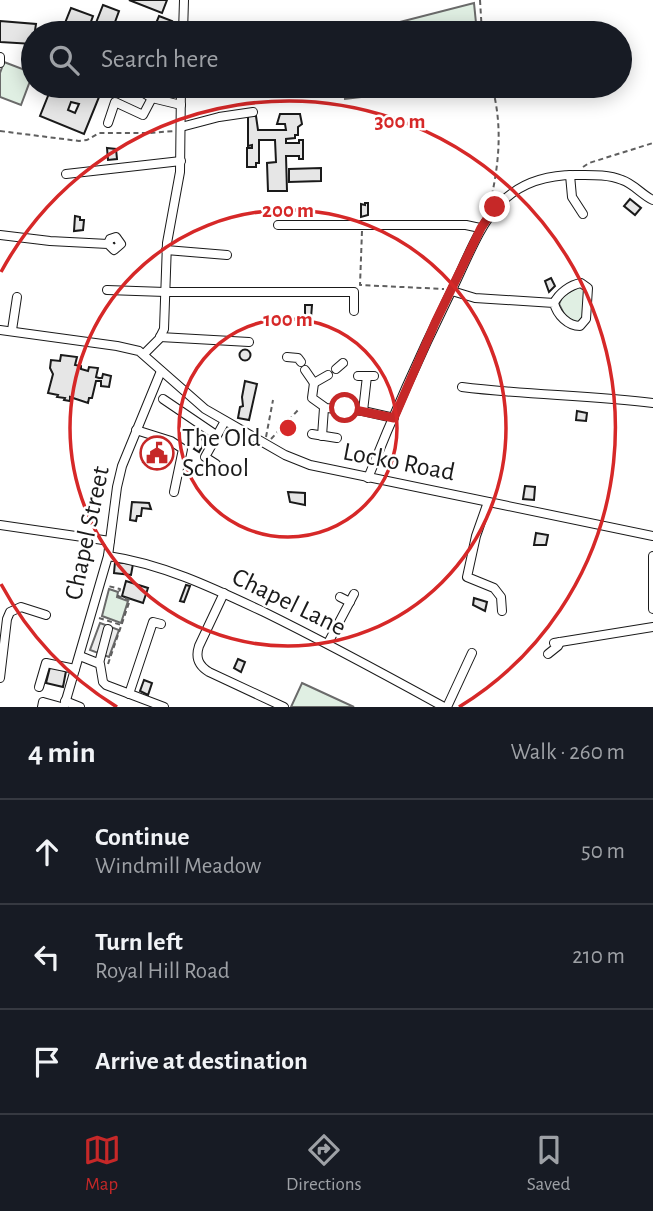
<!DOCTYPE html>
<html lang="en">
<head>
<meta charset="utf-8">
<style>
	:root { --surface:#171b24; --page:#242831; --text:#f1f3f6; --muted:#9ea1a6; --line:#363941; --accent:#c62828 }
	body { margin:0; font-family:"Alegreya Sans",sans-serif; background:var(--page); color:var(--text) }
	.stop { position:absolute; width:21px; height:21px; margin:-16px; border:5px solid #c62828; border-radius:50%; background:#fff }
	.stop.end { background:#c62828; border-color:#fff; box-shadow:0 2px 7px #0008 }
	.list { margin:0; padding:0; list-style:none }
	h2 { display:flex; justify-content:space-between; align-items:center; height:91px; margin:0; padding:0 28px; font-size:30px }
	h2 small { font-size:23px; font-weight:400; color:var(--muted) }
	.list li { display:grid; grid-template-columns:46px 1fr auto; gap:21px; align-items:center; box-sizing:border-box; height:105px; padding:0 28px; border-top:2px solid var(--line) }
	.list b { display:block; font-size:26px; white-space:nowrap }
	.list p { margin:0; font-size:23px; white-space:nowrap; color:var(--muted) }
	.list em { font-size:23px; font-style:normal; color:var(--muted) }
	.icon { flex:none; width:38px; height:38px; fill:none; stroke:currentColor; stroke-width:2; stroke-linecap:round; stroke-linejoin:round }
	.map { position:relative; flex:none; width:653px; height:707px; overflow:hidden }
	.search { position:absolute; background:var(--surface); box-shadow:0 4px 18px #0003; left:21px; right:21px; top:21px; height:77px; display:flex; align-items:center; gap:18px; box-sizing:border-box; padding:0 24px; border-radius:38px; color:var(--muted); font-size:26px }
	.sheet { height:406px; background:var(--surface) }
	nav { display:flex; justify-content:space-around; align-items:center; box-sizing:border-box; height:98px; border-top:2px solid var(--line); background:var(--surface); font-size:19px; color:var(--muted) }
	nav a { display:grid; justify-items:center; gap:4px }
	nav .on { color:var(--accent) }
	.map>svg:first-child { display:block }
	.green { fill:#e0efe3; stroke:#6a6a6a; stroke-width:2 }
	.parking { fill:#ededed; stroke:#6a6a6a; stroke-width:2 }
	.building { fill:#e6e6e6; stroke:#1a1a1a; stroke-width:2; fill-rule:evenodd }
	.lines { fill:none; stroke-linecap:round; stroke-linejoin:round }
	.minor-casing { stroke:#1a1a1a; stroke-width:10 }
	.path { stroke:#5f5f5f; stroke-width:2; stroke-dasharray:5 3.5; stroke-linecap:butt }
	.minor { stroke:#fff; stroke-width:8 }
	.route { stroke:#c62828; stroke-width:9 }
	.ring { fill:none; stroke:#d62828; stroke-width:3.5 }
	.labels { text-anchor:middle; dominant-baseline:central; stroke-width:5; stroke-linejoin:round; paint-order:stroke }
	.poi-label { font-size:26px; fill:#1a1a1a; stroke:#fff; text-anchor:start }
	.street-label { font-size:26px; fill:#1a1a1a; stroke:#fff }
	.centre { fill:#d62828; stroke:#fff; stroke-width:3.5 }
	.ring-label { font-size:21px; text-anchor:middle; font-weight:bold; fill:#d62828; stroke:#fff; stroke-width:5; stroke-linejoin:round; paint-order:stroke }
</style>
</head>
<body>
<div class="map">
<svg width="653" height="707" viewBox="0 0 653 707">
	<rect width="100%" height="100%" fill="#fff"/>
	<g class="green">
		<polygon points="474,3 477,33 336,33 396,23"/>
		<polygon points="4,62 33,73 21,105 0,97 0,73"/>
		<polygon points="344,86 436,86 422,90 345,99"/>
		<polygon points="578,286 585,289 584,315 577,324 565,316 559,304 562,297"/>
		<polygon points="109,589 118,592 117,597 128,601 121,623 102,616"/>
		<polygon points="302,683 354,707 291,707"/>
	</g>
	<polygon class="parking" points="100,623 119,630 109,657 90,650"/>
	<g class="building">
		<polygon points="129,0 167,0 162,13"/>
		<polygon points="103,5 119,11 111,33 92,33"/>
		<polygon points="71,8 93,16 89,27 86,27 84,33 61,33"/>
		<polygon points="159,16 172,21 167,33 152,33"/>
		<polygon points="0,21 36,24 33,44 0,42"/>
		<path d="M 52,86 L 70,86 L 99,97 L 84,134 L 40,116 ZM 71,102 L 79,104 L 75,113 L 68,110 Z"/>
		<polygon points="280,114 300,114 302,124 298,127 298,135 295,135 295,138 286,139 286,143 299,143 299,140 303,140 303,159 299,159 299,156 286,156 287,191 268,191 267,163 276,162 275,140 259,140 259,163 256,163 256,167 247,167 247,148 252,148 252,145 248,146 248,116 256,116 258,130 286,130 285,124 277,124"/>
		<polygon points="107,148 116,149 117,159 108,160"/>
		<polygon points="321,168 321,181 289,182 289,169"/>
		<polygon points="630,199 641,208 635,215 624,206"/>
		<polygon points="365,203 368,203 368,215 361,217 361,204 365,205"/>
		<polygon points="75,216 80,217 80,220 84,220 83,230 74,231"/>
		<polygon points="551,278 555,286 549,292 545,281"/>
		<polygon points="305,305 312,305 311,318 305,318"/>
		<circle cx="245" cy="355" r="5.5"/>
		<polygon points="61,355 77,357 75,365 81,366 81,369 88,371 89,367 98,368 96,377 99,378 102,378 103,374 111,376 109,387 101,386 101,381 96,381 92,398 89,398 88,403 70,397 70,401 64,400 65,398 57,397 58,395 48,393 53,374 50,368 51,360 60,361"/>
		<polygon points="245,381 257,384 249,420 238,418 240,407 243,406 242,397"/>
		<polygon points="577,411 587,413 586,421 576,420"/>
		<polygon points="205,434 208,436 199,452 194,449"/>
		<polygon points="149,437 168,442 166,449 170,450 168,458 165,458 165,467 143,462"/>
		<polygon points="525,486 535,487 534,500 523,499"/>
		<polygon points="288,492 305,493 305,505 290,502"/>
		<polygon points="132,502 149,503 151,509 142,508 141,516 137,516 136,521 130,520"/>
		<polygon points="536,533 548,535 546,545 534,545"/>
		<polygon points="115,562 133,564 131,575 114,573"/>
		<polygon points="126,581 148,588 143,603 122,596"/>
		<polygon points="186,585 190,586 184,602 180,601"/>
		<polygon points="474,598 487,602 485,611 473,605"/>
		<polygon points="238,659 245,662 241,672 234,668"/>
		<polygon points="50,667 66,671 63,687 46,683"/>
		<polygon points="144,680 152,683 148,695 140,691"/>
	</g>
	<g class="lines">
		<defs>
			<g id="minor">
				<polyline points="183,33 184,0"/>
				<polyline points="0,57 0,63"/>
				<polyline points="132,86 152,98 181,105"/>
				<polyline points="108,123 115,102 143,115 152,98 160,94 165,86"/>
				<polyline points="181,127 219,117 253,112"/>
				<polyline points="66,174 181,161"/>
				<polyline points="570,175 572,197 583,214"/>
				<polyline points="278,225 466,225 480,228"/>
				<polyline points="0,235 50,241 108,244 114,250 121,244 116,237 110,239 108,244"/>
				<polyline points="166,250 227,255"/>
				<polyline points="107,290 165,292 354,292 354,311"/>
				<path d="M 452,291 L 475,298 L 554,303 C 559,293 570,285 581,283 L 588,288 L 586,319 L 580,326 C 568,326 557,315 554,303"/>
				<polyline points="0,330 117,346 139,351 205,409 285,455 310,465 653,536"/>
				<polyline points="12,330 17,297"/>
				<polyline points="160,337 249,342"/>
				<polyline points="144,354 159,339 164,329 167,243 180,172 181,86"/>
				<polyline points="287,357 298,358 301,362"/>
				<polyline points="336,369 343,363"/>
				<polyline points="305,370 314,383"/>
				<polyline points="358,376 374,376"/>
				<polyline points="314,383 312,398 326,408 363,411 394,418"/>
				<polyline points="314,383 328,375"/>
				<path d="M 462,387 C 525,395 589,395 653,403"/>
				<polyline points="163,399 216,435"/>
				<polyline points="363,411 367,376"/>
				<polyline points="136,430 171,441 183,449 174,492"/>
				<polyline points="312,434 337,438"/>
				<polyline points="322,436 324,408"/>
				<polyline points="216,464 205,457 225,421"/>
				<path d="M 368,478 C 392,418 419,357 448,298 C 479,237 491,175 575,175 C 590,175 608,174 622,180 C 634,184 642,195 653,200"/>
				<polyline points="488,502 476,536 467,577 494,588 501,597 502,611"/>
				<polyline points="0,525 110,541"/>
				<path d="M 108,556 C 163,564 213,588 264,612 C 325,642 384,674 444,707"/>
				<polyline points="653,556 653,609"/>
				<path d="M 224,593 L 199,646 C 195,658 199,666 209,672 L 284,707"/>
				<polyline points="340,597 350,602"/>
				<polyline points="328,643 354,594"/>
				<polyline points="554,643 653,627"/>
				<polyline points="548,654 558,646 560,642"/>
				<polyline points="80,656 100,664 103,682 106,685 164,707"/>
				<polyline points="99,663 108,629"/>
				<polyline points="0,678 7,619 10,612 21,607 46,615"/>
				<polyline points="39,687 46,663 75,669"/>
				<polyline points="129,694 153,622 161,624"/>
				<polyline points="65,701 80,707"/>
				<polyline points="42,707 43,702 61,707"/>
				<polyline points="64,707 108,556 117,487 122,466 161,371"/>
				<polyline points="447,707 472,653"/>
			</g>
		</defs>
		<use href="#minor" class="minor-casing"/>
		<g class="path">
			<polyline points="480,0 482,33"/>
			<polyline points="0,131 79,141 87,140 99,133 149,133 174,131"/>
			<polyline points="583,167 589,163 653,143"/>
			<path d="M 490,204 C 499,164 503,127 492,86"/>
			<polyline points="362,231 360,285 444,289"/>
			<polyline points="266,437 273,400"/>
			<polyline points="271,439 299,409"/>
			<polyline points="99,618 121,625"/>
			<polyline points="108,664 130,600 118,596 120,589 108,586"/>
		</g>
		<use href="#minor" class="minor"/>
	</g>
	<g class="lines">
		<polyline class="route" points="345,408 394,418 435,323 481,228 495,207"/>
	</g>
	<g class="ring">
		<circle cx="288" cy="428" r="109"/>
		<circle cx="288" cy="428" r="218"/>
		<path d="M117 707A327 327 0 0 1 1 584M1 272A327 327 0 1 1 459 707"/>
	</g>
	<defs>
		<symbol id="civic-ring" viewBox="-11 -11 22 22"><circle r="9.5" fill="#fff" stroke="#c62828" stroke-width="1.5"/><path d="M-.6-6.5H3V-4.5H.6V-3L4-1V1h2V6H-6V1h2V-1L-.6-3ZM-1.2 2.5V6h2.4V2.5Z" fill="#c62828"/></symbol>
	</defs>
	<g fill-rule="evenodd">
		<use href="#civic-ring" x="138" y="434" width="38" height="38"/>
	</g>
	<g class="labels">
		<g class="poi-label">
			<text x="182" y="438">The Old<tspan x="182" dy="30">School</tspan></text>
		</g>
		<g class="street-label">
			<text transform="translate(399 462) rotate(11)">Locko Road</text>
			<text transform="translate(87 533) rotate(-78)">Chapel Street</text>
			<text transform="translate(289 602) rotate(26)">Chapel Lane</text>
		</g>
	</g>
	<circle cx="288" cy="428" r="10" class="centre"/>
	<g class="ring-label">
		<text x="400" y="128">300 m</text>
		<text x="288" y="217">200 m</text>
		<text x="288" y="326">100 m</text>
	</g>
</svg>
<div class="stop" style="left:345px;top:408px"></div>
<div class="stop end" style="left:495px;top:207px"></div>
<div class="search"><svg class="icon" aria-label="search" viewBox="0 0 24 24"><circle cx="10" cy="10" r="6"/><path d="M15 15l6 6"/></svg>Search here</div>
</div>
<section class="sheet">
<h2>4 min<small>Walk · 260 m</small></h2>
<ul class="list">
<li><svg class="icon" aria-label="ahead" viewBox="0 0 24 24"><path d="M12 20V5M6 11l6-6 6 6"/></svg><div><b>Continue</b><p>Windmill Meadow</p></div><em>50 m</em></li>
<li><svg class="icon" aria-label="left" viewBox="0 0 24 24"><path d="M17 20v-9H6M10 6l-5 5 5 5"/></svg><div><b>Turn left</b><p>Royal Hill Road</p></div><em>210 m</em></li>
<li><svg class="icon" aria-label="arrive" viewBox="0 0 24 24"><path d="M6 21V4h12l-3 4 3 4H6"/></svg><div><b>Arrive at destination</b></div></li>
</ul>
</section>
<nav>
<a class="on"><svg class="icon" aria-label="map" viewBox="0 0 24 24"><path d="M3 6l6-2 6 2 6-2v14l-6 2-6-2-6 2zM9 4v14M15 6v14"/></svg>Map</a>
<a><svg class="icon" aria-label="directions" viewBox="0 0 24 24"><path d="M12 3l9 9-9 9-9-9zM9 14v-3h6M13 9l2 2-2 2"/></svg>Directions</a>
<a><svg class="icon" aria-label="saved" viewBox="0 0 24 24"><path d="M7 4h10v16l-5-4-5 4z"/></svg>Saved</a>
</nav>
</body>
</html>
